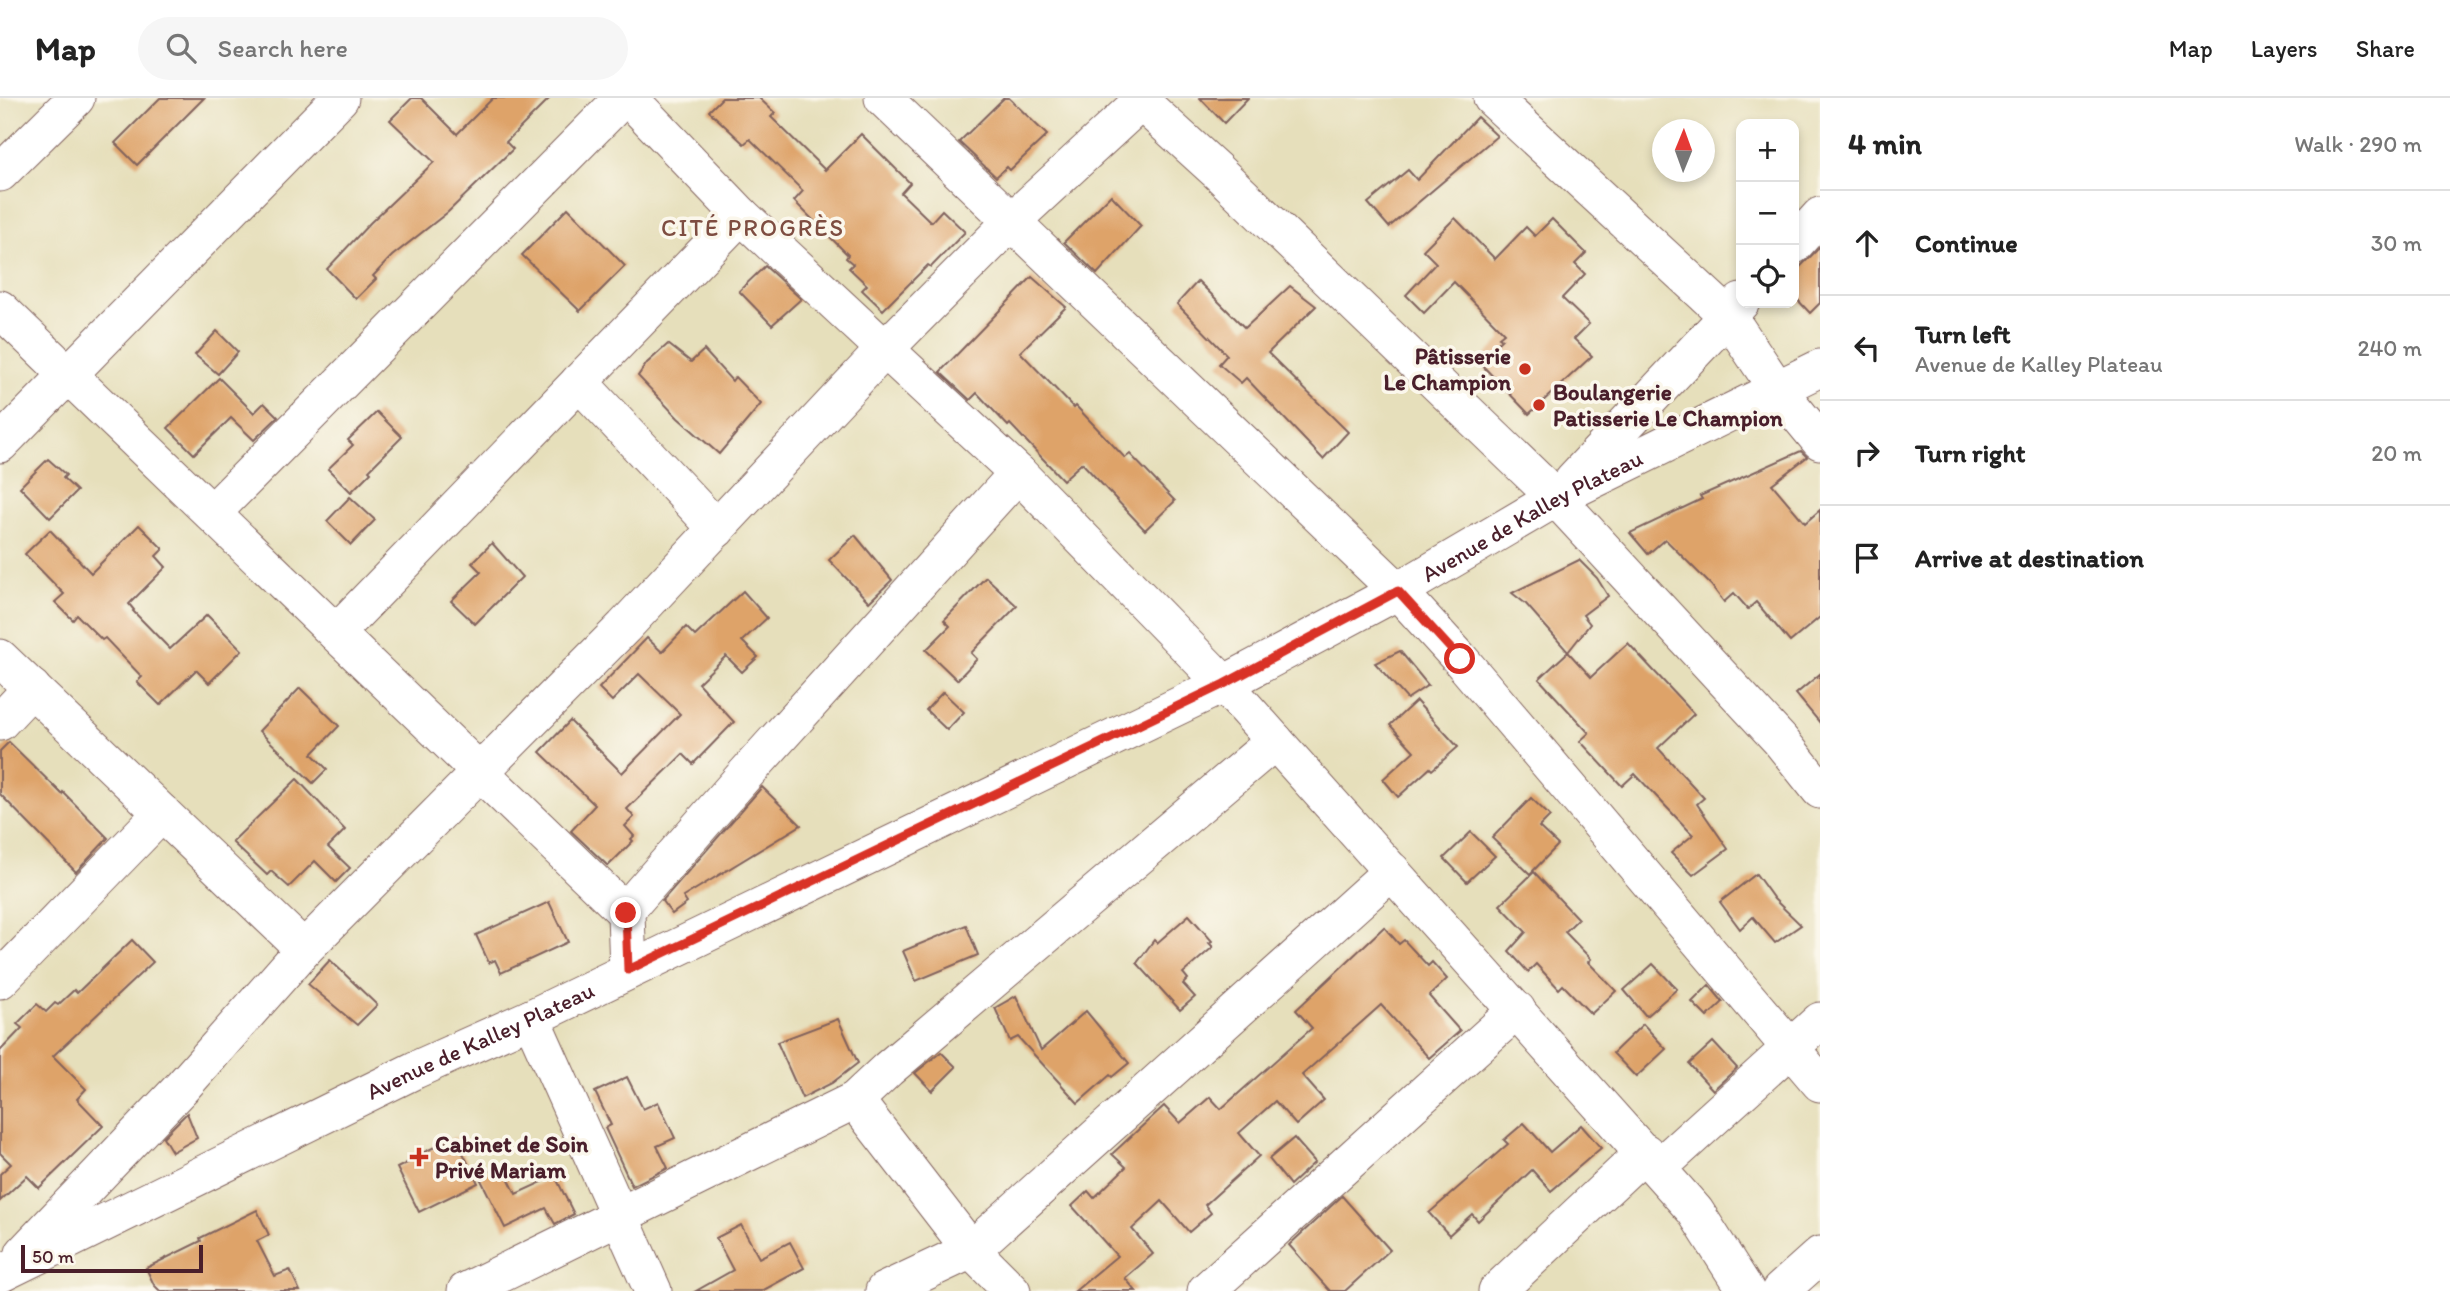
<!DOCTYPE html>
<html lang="en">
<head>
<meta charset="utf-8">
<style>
	:root { --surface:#fff; --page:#f6f6f6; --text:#222; --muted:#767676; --line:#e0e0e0 }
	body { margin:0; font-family:Itim,sans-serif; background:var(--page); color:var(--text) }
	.controls { position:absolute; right:21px; top:21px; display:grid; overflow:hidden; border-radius:14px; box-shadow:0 4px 10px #0003 }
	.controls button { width:63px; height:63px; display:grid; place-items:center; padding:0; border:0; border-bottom:2px solid var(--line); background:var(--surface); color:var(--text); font:35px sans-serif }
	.compass { position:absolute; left:1652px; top:21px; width:63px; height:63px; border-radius:50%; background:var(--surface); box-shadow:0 4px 10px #0003; rotate:1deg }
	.scale { position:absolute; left:21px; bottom:18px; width:182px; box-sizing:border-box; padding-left:7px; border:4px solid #4a1f2b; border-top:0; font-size:19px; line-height:24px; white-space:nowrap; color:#4a1f2b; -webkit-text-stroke:5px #fbf7ec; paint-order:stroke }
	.stop { position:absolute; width:21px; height:21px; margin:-16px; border:5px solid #d93025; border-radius:50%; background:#fff }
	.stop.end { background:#d93025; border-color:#fff; box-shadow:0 2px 7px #0008 }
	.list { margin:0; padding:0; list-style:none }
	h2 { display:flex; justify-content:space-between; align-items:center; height:91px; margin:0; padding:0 28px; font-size:30px }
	h2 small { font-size:23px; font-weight:400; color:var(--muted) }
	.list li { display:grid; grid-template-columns:46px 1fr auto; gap:21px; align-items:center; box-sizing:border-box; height:105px; padding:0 28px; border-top:2px solid var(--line) }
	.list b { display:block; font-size:26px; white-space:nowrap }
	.list p { margin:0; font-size:23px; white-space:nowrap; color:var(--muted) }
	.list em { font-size:23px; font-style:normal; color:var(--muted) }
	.icon { flex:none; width:38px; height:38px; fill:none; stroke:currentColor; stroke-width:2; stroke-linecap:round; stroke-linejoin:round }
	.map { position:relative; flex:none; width:1820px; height:1193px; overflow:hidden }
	header { display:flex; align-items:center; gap:42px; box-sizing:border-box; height:98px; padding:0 35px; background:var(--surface); border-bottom:2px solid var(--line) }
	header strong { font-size:33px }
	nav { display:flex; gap:38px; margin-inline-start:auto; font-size:24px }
	.search { width:490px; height:63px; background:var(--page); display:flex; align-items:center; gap:18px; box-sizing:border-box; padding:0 24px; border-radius:38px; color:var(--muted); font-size:26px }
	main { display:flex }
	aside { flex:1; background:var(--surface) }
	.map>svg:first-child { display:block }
	.building { fill:#dea369 }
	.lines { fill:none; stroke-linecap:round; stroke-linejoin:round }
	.minor-casing { stroke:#81625d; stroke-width:39 }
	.minor { stroke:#fff; stroke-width:37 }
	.route { stroke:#d93025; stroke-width:9 }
	.poi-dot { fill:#c8321e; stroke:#fbf7ec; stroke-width:2.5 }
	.labels { text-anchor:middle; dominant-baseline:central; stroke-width:7; stroke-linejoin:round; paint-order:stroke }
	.poi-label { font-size:23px; font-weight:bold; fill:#4a1f2b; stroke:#fbf7ec; text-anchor:start }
	.street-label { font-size:23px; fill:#4a1f2b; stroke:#fbf7ec }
	.neighbourhood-label { font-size:24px; letter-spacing:2px; fill:#7e4d41; stroke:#fbf7ec }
</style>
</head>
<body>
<header>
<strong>Map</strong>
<div class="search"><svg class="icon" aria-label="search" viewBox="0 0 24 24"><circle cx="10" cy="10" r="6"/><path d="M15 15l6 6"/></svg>Search here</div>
<nav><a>Map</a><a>Layers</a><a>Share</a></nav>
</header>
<main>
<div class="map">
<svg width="1820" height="1193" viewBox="0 0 1820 1193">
	<rect width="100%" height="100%" fill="#fbf7ec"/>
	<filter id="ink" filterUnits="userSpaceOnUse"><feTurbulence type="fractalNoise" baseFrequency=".0143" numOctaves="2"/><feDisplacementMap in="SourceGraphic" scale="14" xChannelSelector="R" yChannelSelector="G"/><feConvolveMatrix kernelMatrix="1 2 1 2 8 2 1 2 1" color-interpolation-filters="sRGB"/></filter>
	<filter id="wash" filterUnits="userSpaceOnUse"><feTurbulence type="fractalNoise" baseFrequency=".00686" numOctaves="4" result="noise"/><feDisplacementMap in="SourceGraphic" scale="28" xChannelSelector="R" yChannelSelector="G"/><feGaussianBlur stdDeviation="1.57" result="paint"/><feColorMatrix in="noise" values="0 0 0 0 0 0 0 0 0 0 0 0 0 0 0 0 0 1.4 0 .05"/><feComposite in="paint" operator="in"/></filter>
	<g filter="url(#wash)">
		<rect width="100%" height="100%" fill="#e6dfbb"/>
		<g id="blocks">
			<g class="building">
				<polygon points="160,0 204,0 137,67 115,45"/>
				<polygon points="412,0 421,0 457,36 493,0 550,0 506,44 513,51 448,114 392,158 373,178 376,181 356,201 327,171 370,125 434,64 390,22"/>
				<polygon points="722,0 759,0 775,15 771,19 825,72 861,36 910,85 901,95 931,124 942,112 965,134 931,169 928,167 883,212 862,192 867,187 849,170 853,166 846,160 848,157 794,103 803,93 750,41 744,46 709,13"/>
				<polygon points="1004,0 1009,0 1047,37 1010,72 1007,69 996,79 959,44"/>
				<polygon points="1200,0 1248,0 1224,25"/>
				<polygon points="1477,19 1497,38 1389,129 1368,105 1408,72 1417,82"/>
				<polygon points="1111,97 1141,128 1097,176 1064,144"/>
				<polygon points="568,110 625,168 580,213 522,157"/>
				<polygon points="1455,120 1495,161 1526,129 1535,138 1552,121 1586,155 1575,166 1585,176 1562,200 1589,226 1574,241 1592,258 1529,316 1479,264 1502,241 1499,239 1504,235 1454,184 1424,215 1406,197 1436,165 1423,152"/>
				<polygon points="1820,149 1820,205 1810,215 1794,198 1794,175"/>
				<polygon points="765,168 801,201 772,227 739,193"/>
				<polygon points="1032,179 1066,209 1020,254 1074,310 1076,308 1125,360 1130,356 1175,403 1145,432 1082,365 1063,382 1010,326 1008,328 977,295 970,302 940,274"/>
				<polygon points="1198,183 1245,230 1290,188 1316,208 1268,255 1348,334 1323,361 1246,280 1241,285 1219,266 1227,257 1177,206"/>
				<polygon points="217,233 238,254 218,276 195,257"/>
				<polygon points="668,246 691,264 704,252 732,283 735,279 761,306 719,356 678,320 638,278 647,265"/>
				<polygon points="219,280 254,315 264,305 278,319 254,342 231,320 194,356 168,330"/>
				<polygon points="377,314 402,339 369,372 371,374 351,394 328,371 353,347 348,342"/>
				<polygon points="1801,353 1807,359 1772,386 1805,425 1820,412 1820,519 1790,544 1756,504 1748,511 1734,495 1724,504 1711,487 1665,441 1648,456 1630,435 1702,401 1700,398"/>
				<polygon points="48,361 66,377 63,380 77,393 50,420 20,389"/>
				<polygon points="350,399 375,422 351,447 327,423"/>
				<polygon points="139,427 163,451 156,458 166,469 129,506 134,512 133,513 170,551 207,517 242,552 209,585 196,572 160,607 137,584 142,579 105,540 102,542 77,517 73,522 55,504 64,496 25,456 50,432 91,475"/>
				<polygon points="855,437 892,482 869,504 829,462"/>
				<polygon points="492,445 522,479 475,526 451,503 481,474 472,465"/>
				<polygon points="1579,462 1597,480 1608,498 1583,517 1590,526 1568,554 1526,506 1512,495"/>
				<polygon points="986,479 1017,508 971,555 977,561 957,582 926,552 950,528 944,522"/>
				<polygon points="743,493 767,520 742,543 758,559 742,574 726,558 698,585 734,624 693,666 683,656 627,711 634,719 625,728 634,738 631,741 633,743 608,768 571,733 595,707 540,654 570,623 622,675 680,616 639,576 612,603 599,590 647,540 662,554 686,529 695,538"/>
				<polygon points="1628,545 1694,616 1658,650 1704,700 1697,706 1728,751 1693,777 1671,755 1693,737 1635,676 1622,688 1580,643 1589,635 1539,581 1568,554 1591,579"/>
				<polygon points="1400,553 1428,587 1407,601 1375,565"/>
				<polygon points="1820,576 1820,625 1796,596"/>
				<polygon points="300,590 339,628 312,656 327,671 313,685 259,633"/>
				<polygon points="943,594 964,614 947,632 926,612"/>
				<polygon points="1416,603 1458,649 1432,672 1430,670 1398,699 1383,681 1414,653 1390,627"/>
				<polygon points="9,644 62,696 63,694 108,740 76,774 0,696 0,653"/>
				<polygon points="297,681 345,732 328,749 350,770 336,784 315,763 289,789 271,773 267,777 232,744"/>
				<polygon points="762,689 801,727 683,799 687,805 672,816 662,803"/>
				<polygon points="1531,700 1550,718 1539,729 1558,747 1530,776 1492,740"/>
				<polygon points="1471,734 1495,758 1467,784 1444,760"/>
				<polygon points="1534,774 1578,821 1565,834 1591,861 1588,864 1616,893 1591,916 1563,887 1559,891 1536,866 1528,874 1509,853 1526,834 1500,807"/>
				<polygon points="1756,776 1774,801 1801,827 1775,845 1753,819 1740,831 1720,804"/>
				<polygon points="549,804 568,844 501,875 495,862 489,865 476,837"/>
				<polygon points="1189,817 1212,843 1209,845 1213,849 1183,875 1188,881 1183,886 1195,899 1180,912 1137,865 1154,842 1157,845"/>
				<polygon points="966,827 978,857 916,883 903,853"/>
				<polygon points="1384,829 1399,846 1404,842 1428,868 1432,864 1447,881 1429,898 1460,933 1429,960 1381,907 1302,977 1324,1002 1296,1027 1275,1003 1239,1035 1259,1058 1205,1107 1211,1115 1189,1134 1162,1103 1132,1131 1153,1156 1125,1180 1136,1193 1075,1193 1117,1158 1072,1108 1088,1093 1094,1100 1126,1069 1112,1056 1164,1008 1180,1025 1210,999 1221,1011 1312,930 1296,912"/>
				<polygon points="132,842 153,864 53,958 86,991 77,1001 103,1028 39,1090 27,1078 0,1103 0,1076 11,1066 0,1055 0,953 22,930 17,926 37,906 46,914 55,905 58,907 74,892 77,895"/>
				<polygon points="330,862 377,907 357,927 308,886"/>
				<polygon points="1653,866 1677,891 1646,918 1624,892"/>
				<polygon points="1709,887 1723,904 1707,919 1692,904"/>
				<polygon points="1016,898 1041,952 1086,913 1129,965 1112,979 1110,977 1078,1005 1018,939 1010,943 995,910"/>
				<polygon points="838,921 858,965 832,985 802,1000 777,944"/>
				<polygon points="1643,926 1666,951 1636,979 1613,955"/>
				<polygon points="1713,944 1737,970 1713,992 1689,966"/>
				<polygon points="941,954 956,969 932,993 915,975"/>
				<polygon points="627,979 643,1011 658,1004 675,1040 657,1048 668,1070 632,1088 605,1030 611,1027 595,994"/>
				<polygon points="187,1015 197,1040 172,1054 163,1039"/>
				<polygon points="1524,1025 1550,1054 1581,1027 1601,1050 1551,1093 1532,1072 1478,1123 1472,1116 1449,1137 1429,1115 1508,1046 1504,1042"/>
				<polygon points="455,1039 478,1085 419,1114 397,1070 413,1062 412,1060"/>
				<polygon points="1294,1040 1315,1064 1290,1087 1269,1061"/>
				<polygon points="502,1067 516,1096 555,1078 574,1116 555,1126 546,1110 505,1130 479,1078"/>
				<polygon points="1342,1098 1390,1152 1345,1193 1330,1193 1289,1147"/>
				<polygon points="257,1112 269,1137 257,1143 275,1178 290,1172 300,1193 160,1193 154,1187 146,1170 201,1143 200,1140"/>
				<polygon points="741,1127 759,1160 790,1144 804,1170 762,1193 696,1193 733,1172 716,1140"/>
			</g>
		</g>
	</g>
	<g filter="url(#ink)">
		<use href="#blocks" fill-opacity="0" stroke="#81625d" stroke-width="2"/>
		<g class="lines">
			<defs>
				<g id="minor">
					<polyline points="629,0 741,117 1018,375 1224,586 1695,1113 1746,1193"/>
					<polyline points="883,0 1398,493 1460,561 1820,985"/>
					<polyline points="1137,0 1216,72 1556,400 1780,642 1820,692"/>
					<polyline points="1492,0 1728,218 1777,291 1820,343"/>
					<polyline points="0,75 76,0"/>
					<polyline points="1794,147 1820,118"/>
					<polyline points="0,211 626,815"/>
					<polyline points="579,284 717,431"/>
					<polyline points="0,346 340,0"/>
					<polyline points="1573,382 1741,204"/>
					<polyline points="212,415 623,0"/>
					<polyline points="336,535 741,117"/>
					<polyline points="0,560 304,851"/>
					<polyline points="0,624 32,590"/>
					<polyline points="628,872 626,815 628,810 743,679 1018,375"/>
					<polyline points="0,882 162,715"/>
					<polyline points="531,920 653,1193"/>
					<polyline points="855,1002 971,1152 1012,1193"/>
					<polyline points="1658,1070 1820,923"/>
					<polyline points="24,1155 183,988 304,851 624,529 885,251 1012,123 1145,0"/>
					<path id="s1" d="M 0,1176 L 415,972 L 531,920 L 1224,586 L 1398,493 L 1556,400 L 1820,270"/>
					<polyline points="466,1193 855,1002 888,971 1275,643"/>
					<polyline points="884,1193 971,1152 1392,773"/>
					<polyline points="1206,1193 1517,912"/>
					<polyline points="1497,1193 1645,1054"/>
					<polyline points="1780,1193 1820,1157"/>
				</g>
			</defs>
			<use href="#minor" class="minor-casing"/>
			<use href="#minor" class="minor"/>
		</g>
	</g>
	<g class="lines" filter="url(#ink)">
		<polyline class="route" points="626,815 628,872 1224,586 1398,493 1460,561"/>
	</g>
	<g class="poi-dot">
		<circle cx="1525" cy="271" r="7"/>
		<circle cx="1539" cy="307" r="7"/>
		<path d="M415.5 1048.5h7v7h7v7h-7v7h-7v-7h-7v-7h7z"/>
	</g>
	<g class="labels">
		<g class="poi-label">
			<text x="1511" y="258" text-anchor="end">Pâtisserie<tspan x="1511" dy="26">Le Champion</tspan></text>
			<text x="1553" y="294">Boulangerie<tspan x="1553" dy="26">Patisserie Le Champion</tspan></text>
			<text x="435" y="1046">Cabinet de Soin<tspan x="435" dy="26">Privé Mariam</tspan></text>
		</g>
		<g class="street-label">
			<text stroke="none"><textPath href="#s1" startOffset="1710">Avenue de Kalley Plateau</textPath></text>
			<text stroke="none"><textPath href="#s1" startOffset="534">Avenue de Kalley Plateau</textPath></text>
		</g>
		<g class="neighbourhood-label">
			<text x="753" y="129">CITÉ PROGRÈS</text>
		</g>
	</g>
</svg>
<div class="controls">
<button>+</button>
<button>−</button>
<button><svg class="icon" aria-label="locate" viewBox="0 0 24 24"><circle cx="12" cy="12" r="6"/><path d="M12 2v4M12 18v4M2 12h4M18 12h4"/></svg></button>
</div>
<svg class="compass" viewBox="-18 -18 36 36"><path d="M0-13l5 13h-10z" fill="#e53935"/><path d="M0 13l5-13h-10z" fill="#767676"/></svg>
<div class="scale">50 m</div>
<div class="stop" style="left:1460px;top:561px"></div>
<div class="stop end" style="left:626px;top:815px"></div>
</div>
<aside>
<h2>4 min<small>Walk · 290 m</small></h2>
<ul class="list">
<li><svg class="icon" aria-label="ahead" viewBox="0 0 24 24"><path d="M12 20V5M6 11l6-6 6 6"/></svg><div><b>Continue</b></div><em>30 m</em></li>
<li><svg class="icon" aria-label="left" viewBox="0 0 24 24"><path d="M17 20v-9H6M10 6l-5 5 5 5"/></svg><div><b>Turn left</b><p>Avenue de Kalley Plateau</p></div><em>240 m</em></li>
<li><svg class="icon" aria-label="right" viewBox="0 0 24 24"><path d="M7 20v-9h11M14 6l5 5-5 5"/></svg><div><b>Turn right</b></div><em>20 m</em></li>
<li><svg class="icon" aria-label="arrive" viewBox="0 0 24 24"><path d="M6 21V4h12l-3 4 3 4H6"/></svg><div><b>Arrive at destination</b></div></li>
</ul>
</aside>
</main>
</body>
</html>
